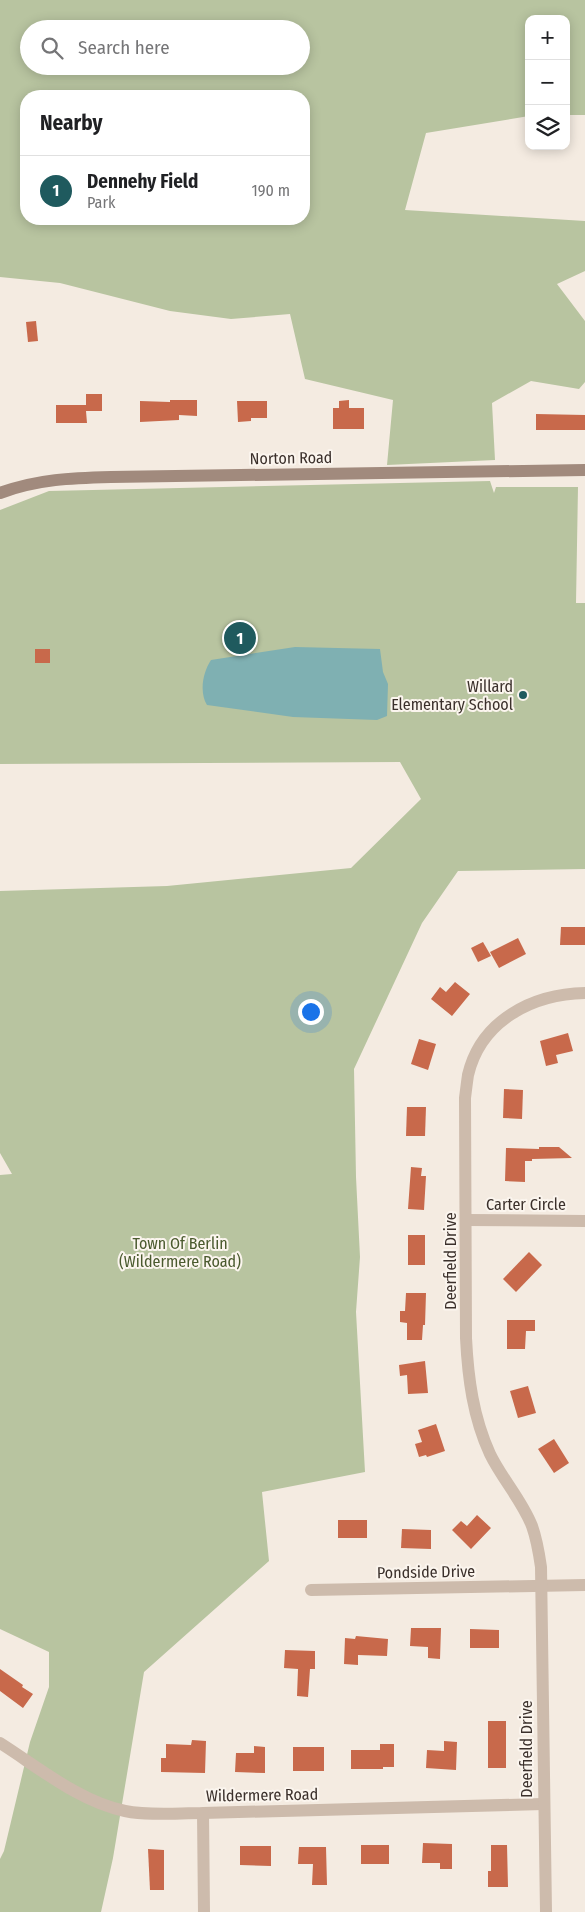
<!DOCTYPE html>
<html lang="en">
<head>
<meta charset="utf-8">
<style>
	:root { --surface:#fff; --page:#f6f6f6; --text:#202124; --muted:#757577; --line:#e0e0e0; --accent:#1f5a5e }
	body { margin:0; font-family:"Fira Sans Condensed",sans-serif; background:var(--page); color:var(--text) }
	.controls { position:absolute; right:15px; top:15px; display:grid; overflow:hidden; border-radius:10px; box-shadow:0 2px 12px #0003 }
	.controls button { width:45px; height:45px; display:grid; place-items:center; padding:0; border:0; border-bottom:1px solid var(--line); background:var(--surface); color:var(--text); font:25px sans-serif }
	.you { position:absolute; left:310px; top:1011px; width:18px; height:18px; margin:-12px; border:4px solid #fff; border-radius:50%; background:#1a73e8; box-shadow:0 0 0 8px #1a73e833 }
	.badge { display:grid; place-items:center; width:32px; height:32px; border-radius:50%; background:var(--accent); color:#fff; font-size:16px; font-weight:700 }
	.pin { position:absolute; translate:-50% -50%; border:2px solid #fff; box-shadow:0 1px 5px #0006 }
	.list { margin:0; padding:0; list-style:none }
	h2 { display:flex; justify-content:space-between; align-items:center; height:65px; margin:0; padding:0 20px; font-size:21px }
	h2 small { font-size:16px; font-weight:400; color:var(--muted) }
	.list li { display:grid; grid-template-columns:32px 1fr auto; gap:15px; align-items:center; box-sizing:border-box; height:70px; padding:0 20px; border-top:1px solid var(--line) }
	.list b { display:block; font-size:19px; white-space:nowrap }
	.list p { margin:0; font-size:16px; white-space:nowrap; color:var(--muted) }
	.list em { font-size:16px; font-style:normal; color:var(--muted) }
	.icon { flex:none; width:28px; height:28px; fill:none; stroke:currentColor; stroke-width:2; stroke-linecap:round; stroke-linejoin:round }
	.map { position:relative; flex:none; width:585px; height:1912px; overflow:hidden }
	.search { position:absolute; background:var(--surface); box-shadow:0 2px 12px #0003; left:20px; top:20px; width:290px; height:55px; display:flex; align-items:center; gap:12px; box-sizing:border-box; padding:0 18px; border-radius:28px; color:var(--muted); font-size:19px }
	.panel { position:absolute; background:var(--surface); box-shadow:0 2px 12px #0003; left:20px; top:90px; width:290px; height:135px; border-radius:20px }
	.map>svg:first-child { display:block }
	.green { fill:#b8c4a0; fill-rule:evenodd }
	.water { fill:#7fb0b2 }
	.building { fill:#c8694b }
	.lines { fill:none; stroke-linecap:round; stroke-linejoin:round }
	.minor { stroke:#cdbbac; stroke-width:12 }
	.secondary { stroke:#a18a7d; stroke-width:12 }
	.poi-dot { fill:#1f5a5e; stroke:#fbf5ee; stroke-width:2 }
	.labels { text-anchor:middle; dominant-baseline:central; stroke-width:4; stroke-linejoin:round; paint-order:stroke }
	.street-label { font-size:16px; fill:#3b302b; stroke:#fbf5ee }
	.poi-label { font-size:16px; fill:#3b302b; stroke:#fbf5ee; text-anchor:end }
	.park-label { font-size:16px; fill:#4a5a2e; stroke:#fbf5ee }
</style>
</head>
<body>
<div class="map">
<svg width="585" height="1912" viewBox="0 0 585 1912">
	<rect width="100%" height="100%" fill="#f4ebe1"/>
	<g class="green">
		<path d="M 0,0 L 585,0 L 585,115 L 566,115 L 566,19 L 529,19 L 529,116 L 426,133 L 405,210 L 585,221 L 585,271 L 557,284 L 585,321 L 585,382 L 579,389 L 531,381 L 492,403 L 495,460 L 387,465 L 393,400 L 305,379 L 290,314 L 231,319 L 170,311 L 60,283 L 0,277 ZM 29,29 L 301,29 L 301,66 L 29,66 ZM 304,96 L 304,219 L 26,219 L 26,96 Z"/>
		<polygon points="490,481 494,493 496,487 578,487 576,603 585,603 585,869 458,871 422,923 354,1069 356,1177 360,1257 356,1312 365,1472 262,1492 269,1561 144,1672 113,1858 101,1912 0,1912 0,1859 4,1851 30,1742 49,1687 49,1652 0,1629 0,1175 12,1174 0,1153 0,891 167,886 351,868 421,799 400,762 0,764 0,510 49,491"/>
	</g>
	<path class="water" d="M 295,647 L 380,649 L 383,672 L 388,684 L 387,716 L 377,720 L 293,717 L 207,705 C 199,692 203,672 211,660 Z"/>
	<g class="building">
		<polygon points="36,321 38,341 28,342 26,322"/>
		<polygon points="86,394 102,394 102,411 86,411 87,423 56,423 56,405 86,405"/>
		<polygon points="170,400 197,400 197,416 179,415 179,420 140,422 140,401 170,402"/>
		<polygon points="349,400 349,408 364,408 364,429 333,429 333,408 339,408 339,401"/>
		<polygon points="237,401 267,401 267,418 251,418 251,421 238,422"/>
		<polygon points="536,414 585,415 585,430 536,430"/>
		<rect x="35" y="649" width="15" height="14"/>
		<polygon points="561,927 585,927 585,945 560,945"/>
		<polygon points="518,938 526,954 499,968 490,952"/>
		<polygon points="483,942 491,956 478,962 471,948"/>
		<polygon points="455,982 470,994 452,1016 431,999 440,987 446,992"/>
		<polygon points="568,1033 573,1051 556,1055 558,1063 546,1066 540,1041"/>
		<polygon points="419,1039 436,1044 428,1070 411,1064"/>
		<polygon points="504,1089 523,1090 522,1119 503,1118"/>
		<polygon points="407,1107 426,1107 425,1136 406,1136"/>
		<polygon points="539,1147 559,1147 572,1158 532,1159 532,1161 525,1161 525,1182 505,1181 506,1148 539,1149"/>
		<polygon points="411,1167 422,1168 421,1176 426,1176 424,1210 408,1209"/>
		<rect x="408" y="1235" width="17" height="30"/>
		<polygon points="529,1252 542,1265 516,1292 503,1279"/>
		<polygon points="406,1293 426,1293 425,1325 423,1325 422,1340 407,1340 407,1323 400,1322 400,1311 405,1311"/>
		<polygon points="507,1320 535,1320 535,1331 526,1331 525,1349 507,1349"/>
		<polygon points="425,1361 428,1393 408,1394 407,1375 400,1376 399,1365"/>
		<polygon points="528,1386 536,1413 518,1418 510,1391"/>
		<polygon points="436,1424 445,1451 427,1457 426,1455 419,1457 415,1444 422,1442 418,1430"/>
		<polygon points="554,1439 569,1463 554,1473 538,1449"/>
		<polygon points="477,1515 491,1528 471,1549 452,1530 461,1521 467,1526"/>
		<rect x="338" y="1520" width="29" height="18"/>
		<polygon points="402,1529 431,1530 431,1549 401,1548"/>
		<polygon points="411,1628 441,1628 440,1659 428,1658 428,1647 410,1646"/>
		<polygon points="470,1629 499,1630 499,1648 470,1648"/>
		<polygon points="356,1636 388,1639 387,1656 358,1655 358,1665 344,1664 345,1638 355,1639"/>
		<polygon points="285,1650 315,1651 315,1669 310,1669 308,1697 297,1696 298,1669 284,1668"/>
		<polygon points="0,1669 23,1685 22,1687 33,1694 23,1708 0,1691"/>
		<rect x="488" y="1721" width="18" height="47"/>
		<polygon points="192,1740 206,1741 205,1773 161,1772 161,1758 166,1758 166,1744 191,1745"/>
		<polygon points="444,1741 457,1742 456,1770 426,1768 427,1750 444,1751"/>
		<polygon points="380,1744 394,1744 394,1767 383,1767 383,1769 351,1769 351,1750 380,1750"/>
		<polygon points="254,1746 265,1747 265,1773 235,1772 236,1753 254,1753"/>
		<rect x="293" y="1747" width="31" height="24"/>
		<polygon points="423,1843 452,1844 452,1869 440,1869 440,1863 422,1863"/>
		<rect x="361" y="1845" width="28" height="19"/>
		<polygon points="491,1845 507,1845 508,1887 488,1887 488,1871 491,1871"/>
		<polygon points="240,1846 271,1846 271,1866 240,1865"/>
		<polygon points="299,1847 326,1847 327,1885 312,1885 313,1864 298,1864"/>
		<polygon points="148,1849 164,1850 164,1890 150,1890"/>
	</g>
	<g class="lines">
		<g class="minor">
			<polyline points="466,1220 585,1221"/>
			<polyline points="311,1590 585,1585"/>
			<path d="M 0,1743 C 38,1767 80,1802 125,1811 C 150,1816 177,1813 203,1813 L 543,1804"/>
			<polyline points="203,1813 204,1912"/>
			<path d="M 546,1912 L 541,1567 C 539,1553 537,1540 532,1526 C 522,1500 502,1479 490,1454 C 473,1417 468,1378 466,1338 L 465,1098 C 466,1090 467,1082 468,1075 C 481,1020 533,994 585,993"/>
		</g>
		<path class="secondary" d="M 0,493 C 38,479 72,478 111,477 L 585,470"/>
	</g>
	<circle class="poi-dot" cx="523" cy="695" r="5"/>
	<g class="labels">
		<g class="street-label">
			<text transform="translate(291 458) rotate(-1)">Norton Road</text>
			<text x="526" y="1204">Carter Circle</text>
			<text transform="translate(450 1261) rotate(-90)">Deerfield Drive</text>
			<text transform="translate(426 1572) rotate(-1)">Pondside Drive</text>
			<text transform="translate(526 1749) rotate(-90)">Deerfield Drive</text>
			<text transform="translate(262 1795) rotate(-1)">Wildermere Road</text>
		</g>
		<g class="poi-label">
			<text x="513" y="686">Willard<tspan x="513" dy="18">Elementary School</tspan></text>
		</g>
		<g class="park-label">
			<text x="180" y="1243">Town Of Berlin<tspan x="180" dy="18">(Wildermere Road)</tspan></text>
		</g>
	</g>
</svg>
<div class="controls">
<button>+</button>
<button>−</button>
<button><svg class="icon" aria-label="layers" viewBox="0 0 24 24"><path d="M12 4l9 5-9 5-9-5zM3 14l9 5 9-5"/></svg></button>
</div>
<div class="you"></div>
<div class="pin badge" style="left:240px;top:638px">1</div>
<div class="search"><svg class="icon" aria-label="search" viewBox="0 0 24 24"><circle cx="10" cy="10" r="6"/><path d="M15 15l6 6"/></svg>Search here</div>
<section class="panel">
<h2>Nearby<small></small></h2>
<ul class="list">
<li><span class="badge">1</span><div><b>Dennehy Field</b><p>Park</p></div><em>190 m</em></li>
</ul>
</section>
</div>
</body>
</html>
